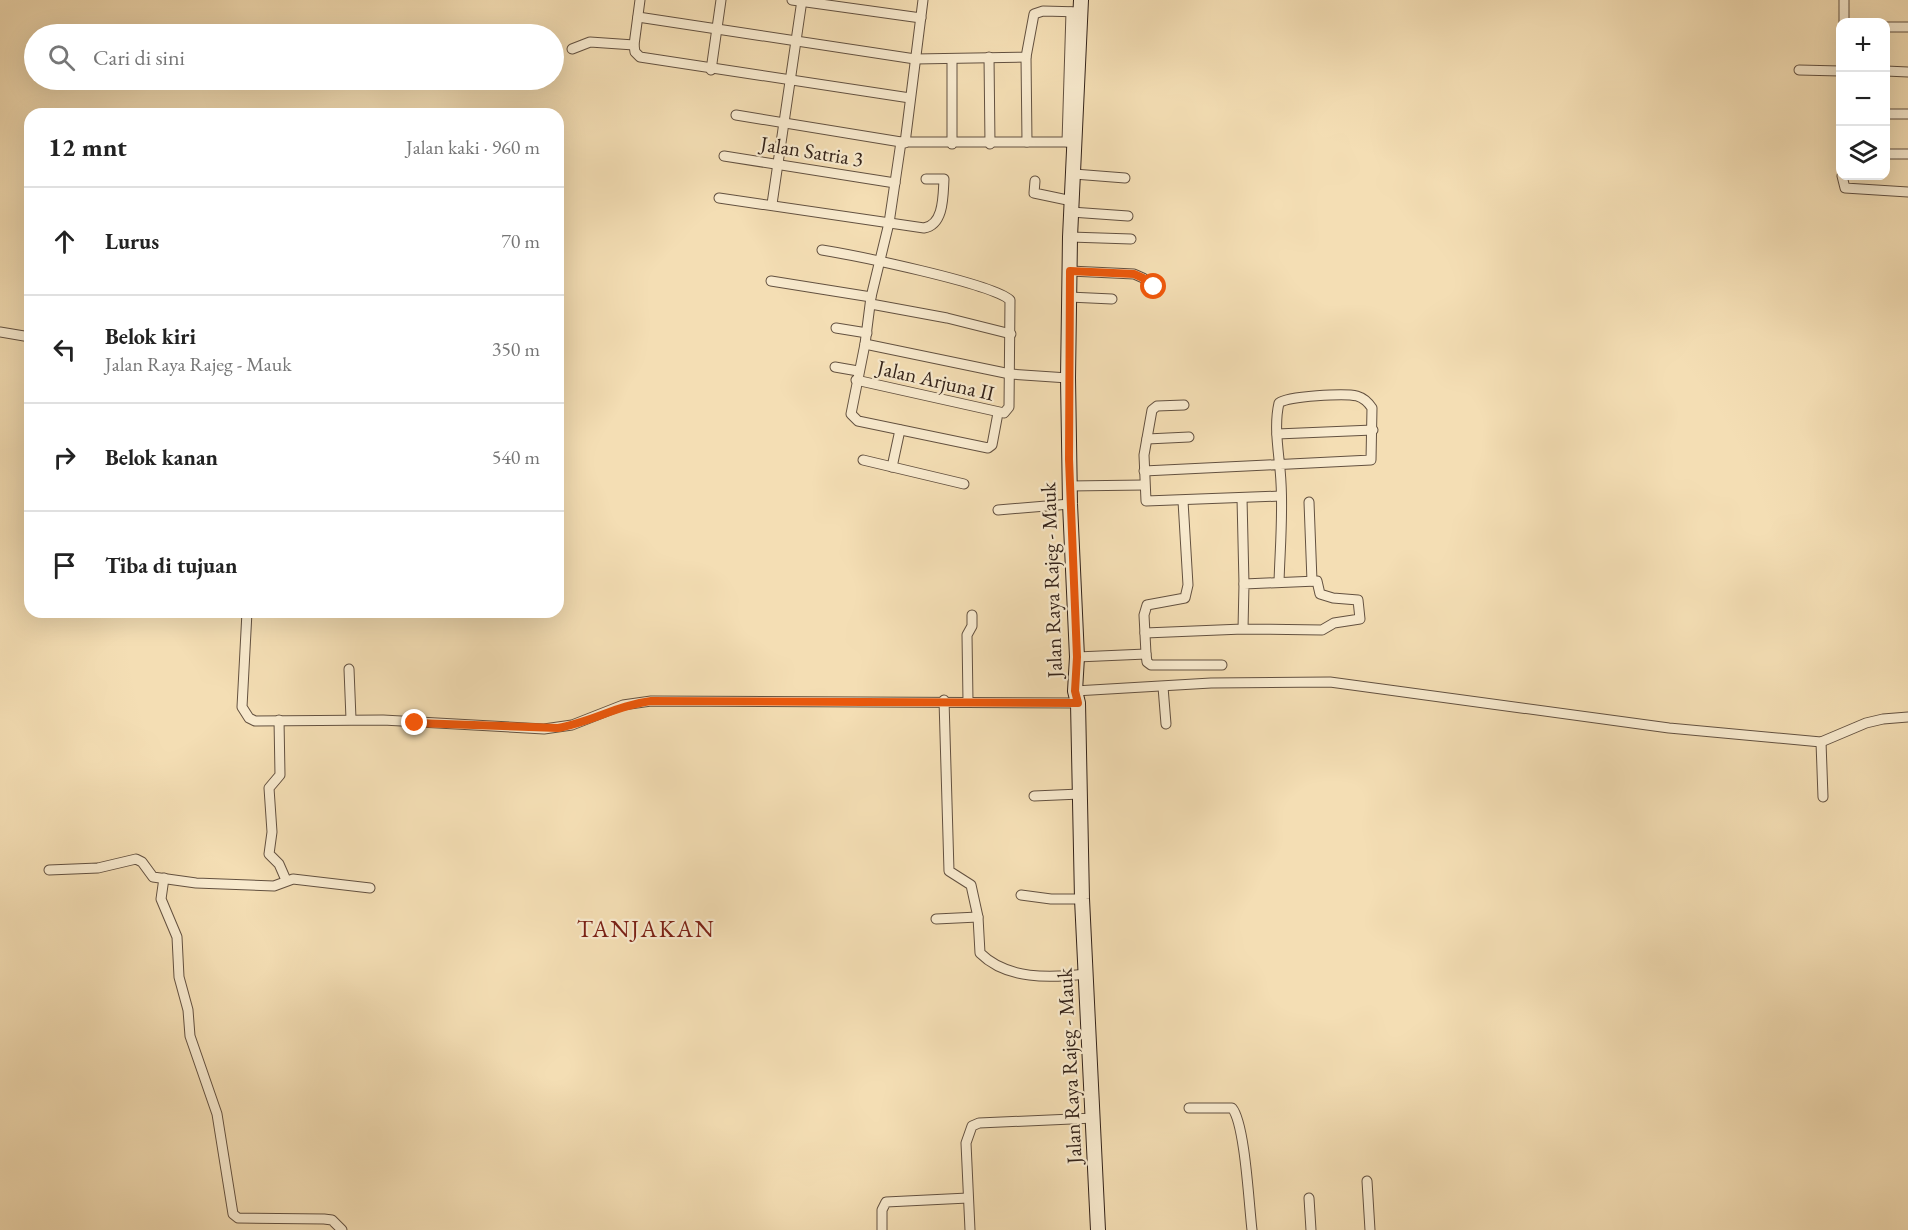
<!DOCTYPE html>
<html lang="id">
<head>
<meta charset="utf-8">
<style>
	:root { --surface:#fff; --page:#f6f6f6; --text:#222; --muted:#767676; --line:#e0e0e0 }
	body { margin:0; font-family:"EB Garamond",serif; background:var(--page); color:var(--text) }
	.controls { position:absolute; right:18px; top:18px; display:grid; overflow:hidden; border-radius:12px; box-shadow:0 6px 24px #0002 }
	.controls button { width:54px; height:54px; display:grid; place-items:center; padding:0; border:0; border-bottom:2px solid var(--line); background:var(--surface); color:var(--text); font:30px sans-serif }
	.stop { position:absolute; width:18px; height:18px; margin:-14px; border:4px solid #ea580c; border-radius:50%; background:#fff }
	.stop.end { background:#ea580c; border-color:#fff; box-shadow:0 2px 6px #0008 }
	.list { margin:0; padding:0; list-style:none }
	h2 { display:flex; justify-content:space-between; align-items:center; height:78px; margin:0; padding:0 24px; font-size:26px }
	h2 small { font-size:20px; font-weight:400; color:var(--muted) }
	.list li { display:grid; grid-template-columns:39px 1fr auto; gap:18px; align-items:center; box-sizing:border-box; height:108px; padding:0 24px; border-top:2px solid var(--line) }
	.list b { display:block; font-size:22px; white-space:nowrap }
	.list p { margin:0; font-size:20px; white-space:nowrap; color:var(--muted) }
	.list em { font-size:20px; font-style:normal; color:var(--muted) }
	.icon { flex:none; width:33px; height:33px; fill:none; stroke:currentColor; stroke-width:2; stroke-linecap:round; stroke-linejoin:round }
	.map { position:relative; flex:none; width:1908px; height:1230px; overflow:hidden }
	.search { position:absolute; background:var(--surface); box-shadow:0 6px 24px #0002; left:24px; top:24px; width:540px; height:66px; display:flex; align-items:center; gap:15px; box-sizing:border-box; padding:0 21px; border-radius:33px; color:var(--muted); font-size:22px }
	.panel { position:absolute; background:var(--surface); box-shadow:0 6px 24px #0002; left:24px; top:108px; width:540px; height:510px; border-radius:18px }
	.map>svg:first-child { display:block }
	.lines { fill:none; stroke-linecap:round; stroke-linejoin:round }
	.minor-casing { stroke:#635140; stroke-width:11 }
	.secondary-casing { stroke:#332219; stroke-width:16 }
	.minor { stroke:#f8eace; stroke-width:9 }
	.secondary { stroke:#f8eace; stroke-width:14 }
	.route { stroke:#ea580c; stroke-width:8 }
	.labels { text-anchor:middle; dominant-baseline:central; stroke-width:4.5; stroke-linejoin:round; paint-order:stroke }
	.street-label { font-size:21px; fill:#332219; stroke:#f8eace }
	.quarter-label { font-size:24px; letter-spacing:1.5px; fill:#7a1f14; stroke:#f8eace }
</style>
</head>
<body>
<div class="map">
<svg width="1908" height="1230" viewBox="0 0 1908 1230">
	<rect width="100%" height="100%" fill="#f4deb4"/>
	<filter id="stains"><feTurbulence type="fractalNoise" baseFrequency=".00333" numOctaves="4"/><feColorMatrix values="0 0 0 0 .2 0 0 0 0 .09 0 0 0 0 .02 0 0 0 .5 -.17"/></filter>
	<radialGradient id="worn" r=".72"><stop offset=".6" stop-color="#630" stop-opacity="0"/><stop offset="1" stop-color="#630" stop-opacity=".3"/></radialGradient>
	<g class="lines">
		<defs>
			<g id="minor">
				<polyline points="640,0 634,45 635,52 640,57 910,98"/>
				<polyline points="792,0 921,18"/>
				<polyline points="638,17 915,59 1026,57 1034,14 1043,11 1081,12"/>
				<polyline points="1844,22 1844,0"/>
				<polyline points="1886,27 1908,27"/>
				<polyline points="572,49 590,42 634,45"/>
				<polyline points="989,57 990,144"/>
				<polyline points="1026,57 1027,142"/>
				<polyline points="711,70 721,0"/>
				<polyline points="1799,70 1840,71"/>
				<polyline points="1886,71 1908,72"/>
				<polyline points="1886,114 1908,114"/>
				<polyline points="736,115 901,142 1076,142"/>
				<polyline points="901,142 889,223 871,297 865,344 851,414 858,421 988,448 992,445 998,413"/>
				<polyline points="1067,142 1071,12"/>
				<polyline points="905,143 923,0"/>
				<polyline points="952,144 952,59"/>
				<polyline points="1886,154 1908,154"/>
				<polyline points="724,156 895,183"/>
				<polyline points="1074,174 1125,178"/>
				<polyline points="1842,176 1845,188 1908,192"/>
				<polyline points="1035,181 1034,193 1072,201"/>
				<path d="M 719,198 L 924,228 C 944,225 943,196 944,179 L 926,179"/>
				<polyline points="772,204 802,0"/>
				<polyline points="1071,212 1128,216"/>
				<polyline points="1070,237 1131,239"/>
				<path d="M 822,250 C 853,255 991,283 1010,300 L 1009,407 L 1004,413 L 856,380"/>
				<polyline points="1070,271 1134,274 1143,278 1154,287"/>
				<polyline points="771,281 871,297"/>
				<polyline points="1069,297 1112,299"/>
				<polyline points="871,304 947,318 1011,334"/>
				<polyline points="836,328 867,333"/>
				<polyline points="0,332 30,337"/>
				<polyline points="865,344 1010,374 1068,378"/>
				<polyline points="835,367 858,371"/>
				<polyline points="1184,405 1157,406 1152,410 1144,455 1146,501 1281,496"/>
				<polyline points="1277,434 1373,430"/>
				<polyline points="1147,439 1189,437"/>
				<polyline points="863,460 964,484"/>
				<polyline points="892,467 900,430"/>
				<path d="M 1144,471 L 1371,460 L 1372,408 C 1368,402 1364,398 1357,396 C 1345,393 1288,396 1279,403 C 1273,429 1280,457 1281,483 C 1283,516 1280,549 1279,582"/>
				<polyline points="1069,486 1144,485"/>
				<polyline points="1242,498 1244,584"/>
				<polyline points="1309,502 1312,581"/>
				<polyline points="998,510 1070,504"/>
				<polyline points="247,612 242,707 249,718 255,721 383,720 544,729 572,725 623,705 651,701 1078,703"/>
				<polyline points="1145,633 1243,629 1322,630 1334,623 1360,619 1358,600 1333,598 1320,594 1317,581 1244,584 1243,629"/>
				<polyline points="1146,654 1147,662 1151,665 1222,665"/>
				<polyline points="1077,657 1146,654 1144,615 1147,605 1185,598 1188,585 1183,501"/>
				<polyline points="349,669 351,719"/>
				<polyline points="1163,687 1166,724"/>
				<polyline points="1075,691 1211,683 1330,682 1669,728 1821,742 1866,723 1883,719 1908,717"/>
				<path d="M 944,700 L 949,871 L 971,885 L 978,917 L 980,953 C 1007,980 1050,978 1086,974"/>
				<polyline points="968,701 967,635 972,626 972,615"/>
				<polyline points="279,720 280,775 269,788 272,832 269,854 279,864 286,880"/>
				<polyline points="1821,742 1823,797"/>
				<polyline points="1034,796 1080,794"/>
				<polyline points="49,870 98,868 136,859 142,862 153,877 196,883 274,886 293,879 370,888"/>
				<polyline points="164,878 161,899 177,937 179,977 188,1010 190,1036 217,1114 233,1214 238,1218 324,1219 332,1220 342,1230"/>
				<polyline points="1021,895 1051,899 1082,899"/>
				<polyline points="936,919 978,917"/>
				<path d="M 1189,1108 L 1232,1108 C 1245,1123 1249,1206 1252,1230"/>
				<polyline points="1367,1181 1370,1230"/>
				<polyline points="1309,1198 1311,1230"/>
				<polyline points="882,1230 882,1210 886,1202 968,1198"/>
				<polyline points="970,1230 966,1143 972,1126 979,1123 1094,1118"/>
			</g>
			<polyline id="secondary" points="1081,0 1070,237 1068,378 1070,504 1077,657 1075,691 1078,703 1082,899 1098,1230"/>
		</defs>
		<use href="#minor" class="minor-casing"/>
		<use href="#secondary" class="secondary-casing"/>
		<use href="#minor" class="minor"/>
		<use href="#secondary" class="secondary"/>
	</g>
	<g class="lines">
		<path class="route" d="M 415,723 L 558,728 C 591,722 618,705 651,701 L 1078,703 L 1075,691 L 1077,657 L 1069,459 L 1070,271 L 1134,274 L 1143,278 L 1154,287"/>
	</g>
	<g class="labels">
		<g class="street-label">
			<text transform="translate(812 151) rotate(9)">Jalan Satria 3</text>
			<text transform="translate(936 380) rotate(13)">Jalan Arjuna II</text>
			<text transform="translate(1051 580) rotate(-92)">Jalan Raya Rajeg - Mauk</text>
			<text transform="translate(1069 1066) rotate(-93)">Jalan Raya Rajeg - Mauk</text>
		</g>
		<g class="quarter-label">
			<text x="646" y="928">TANJAKAN</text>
		</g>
	</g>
	<rect width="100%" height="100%" filter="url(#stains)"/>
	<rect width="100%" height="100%" fill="url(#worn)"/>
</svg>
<div class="controls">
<button>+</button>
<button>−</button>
<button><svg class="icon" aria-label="layers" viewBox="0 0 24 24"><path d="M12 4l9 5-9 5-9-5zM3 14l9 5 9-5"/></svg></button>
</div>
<div class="stop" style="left:1154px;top:287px"></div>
<div class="stop end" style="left:415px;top:723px"></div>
<div class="search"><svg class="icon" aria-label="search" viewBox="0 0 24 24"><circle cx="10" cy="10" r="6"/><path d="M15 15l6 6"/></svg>Cari di sini</div>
<section class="panel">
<h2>12 mnt<small>Jalan kaki · 960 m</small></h2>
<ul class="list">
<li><svg class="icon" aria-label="ahead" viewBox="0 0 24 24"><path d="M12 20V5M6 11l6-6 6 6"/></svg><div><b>Lurus</b></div><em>70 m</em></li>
<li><svg class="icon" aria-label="left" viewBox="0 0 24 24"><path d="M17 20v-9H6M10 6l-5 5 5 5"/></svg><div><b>Belok kiri</b><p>Jalan Raya Rajeg - Mauk</p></div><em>350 m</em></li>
<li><svg class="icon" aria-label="right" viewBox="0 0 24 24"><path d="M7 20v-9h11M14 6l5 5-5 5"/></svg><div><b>Belok kanan</b></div><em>540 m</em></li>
<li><svg class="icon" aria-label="arrive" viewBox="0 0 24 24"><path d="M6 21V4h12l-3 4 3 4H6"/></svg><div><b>Tiba di tujuan</b></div></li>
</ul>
</section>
</div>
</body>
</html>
